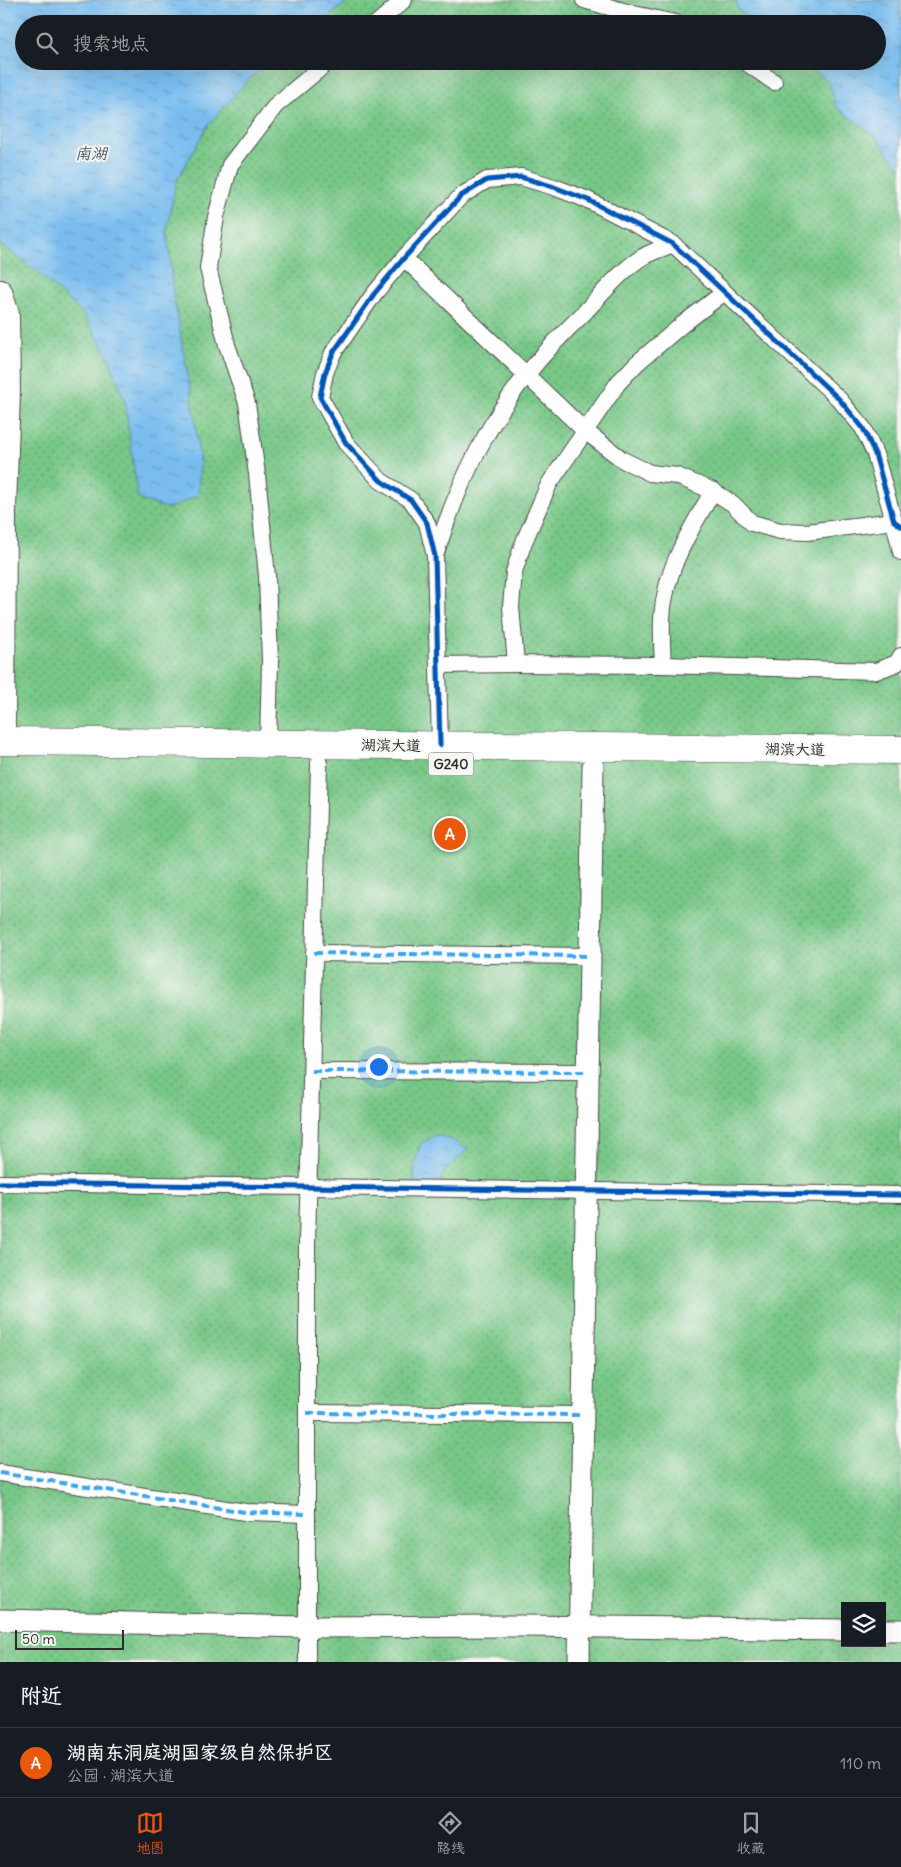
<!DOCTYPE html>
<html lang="zh">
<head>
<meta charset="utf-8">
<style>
	:root { --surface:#171b24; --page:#20242c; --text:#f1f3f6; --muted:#9ea1a6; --line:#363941; --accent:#ea580c }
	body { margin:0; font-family:Delius,"LXGW WenKai TC",sans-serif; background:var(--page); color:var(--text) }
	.controls { position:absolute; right:15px; bottom:15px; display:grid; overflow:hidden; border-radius:0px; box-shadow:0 5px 20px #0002 }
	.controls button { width:45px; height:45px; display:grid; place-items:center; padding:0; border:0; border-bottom:1px solid var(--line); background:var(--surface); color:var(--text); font:25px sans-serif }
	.scale { position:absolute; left:15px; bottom:12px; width:109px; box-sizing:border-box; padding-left:5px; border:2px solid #2b2b2b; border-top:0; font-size:14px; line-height:18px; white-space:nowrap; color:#2b2b2b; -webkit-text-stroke:4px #f6f6f2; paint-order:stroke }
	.you { position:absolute; left:378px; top:1066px; width:18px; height:18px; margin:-12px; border:4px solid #fff; border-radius:50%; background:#1a73e8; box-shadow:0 0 0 8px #1a73e833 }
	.badge { display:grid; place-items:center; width:32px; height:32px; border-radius:50%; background:var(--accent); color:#fff; font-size:16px; font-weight:700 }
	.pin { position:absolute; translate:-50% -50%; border:2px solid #fff; box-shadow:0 1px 5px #0006 }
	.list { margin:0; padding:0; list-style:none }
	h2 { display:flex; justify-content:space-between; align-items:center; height:65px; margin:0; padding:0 20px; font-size:21px }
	h2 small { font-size:16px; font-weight:400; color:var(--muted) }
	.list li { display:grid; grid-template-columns:32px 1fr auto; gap:15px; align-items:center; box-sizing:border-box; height:70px; padding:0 20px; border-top:1px solid var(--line) }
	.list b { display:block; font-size:19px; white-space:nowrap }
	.list p { margin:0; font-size:16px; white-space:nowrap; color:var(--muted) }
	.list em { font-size:16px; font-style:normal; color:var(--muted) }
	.icon { flex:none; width:28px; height:28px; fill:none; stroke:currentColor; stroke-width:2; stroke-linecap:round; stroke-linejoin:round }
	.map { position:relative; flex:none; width:901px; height:1662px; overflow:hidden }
	.search { position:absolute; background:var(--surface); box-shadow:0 5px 20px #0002; left:15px; right:15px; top:15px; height:55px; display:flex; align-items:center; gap:12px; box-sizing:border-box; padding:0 18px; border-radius:28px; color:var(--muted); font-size:19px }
	.sheet { height:135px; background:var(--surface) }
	nav { display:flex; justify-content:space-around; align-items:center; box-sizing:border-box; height:70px; border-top:1px solid var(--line); background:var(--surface); font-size:14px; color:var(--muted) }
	nav a { display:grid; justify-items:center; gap:2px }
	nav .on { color:var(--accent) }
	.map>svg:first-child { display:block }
	.park { fill:url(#park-dots); stroke:#517959; fill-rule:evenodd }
	.water { fill:url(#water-ripples); stroke:#52748d }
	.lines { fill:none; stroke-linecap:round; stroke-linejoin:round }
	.minor-casing { stroke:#494845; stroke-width:18 }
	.tertiary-casing { stroke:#494845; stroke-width:23 }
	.secondary-casing { stroke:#494845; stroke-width:26 }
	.trunk-casing { stroke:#494845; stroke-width:29 }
	.minor { stroke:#fff; stroke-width:16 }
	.tertiary { stroke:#fff; stroke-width:21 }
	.secondary { stroke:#fff; stroke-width:24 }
	.trunk { stroke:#fff; stroke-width:28 }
	.quiet { stroke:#3ea3eb; stroke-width:4; stroke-dasharray:8 4; stroke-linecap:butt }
	.cycleway-casing { stroke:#f6f6f2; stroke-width:8 }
	.cycleway { stroke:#0057b8; stroke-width:5 }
	.labels { text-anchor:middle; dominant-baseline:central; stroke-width:4; stroke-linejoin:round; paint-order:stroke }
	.shield { fill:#f6f6f2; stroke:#686867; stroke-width:1 }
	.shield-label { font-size:14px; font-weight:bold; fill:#2b2b2b }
	.street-label { font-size:15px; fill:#2b2b2b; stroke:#f6f6f2 }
	.water-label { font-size:16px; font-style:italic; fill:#425766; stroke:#f6f6f2 }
</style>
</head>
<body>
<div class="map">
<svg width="901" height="1662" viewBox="0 0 901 1662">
	<defs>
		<pattern id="park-dots" width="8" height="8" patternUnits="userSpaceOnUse" patternTransform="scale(1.25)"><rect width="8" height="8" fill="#77c787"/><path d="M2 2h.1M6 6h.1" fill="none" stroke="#62a26f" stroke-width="1.8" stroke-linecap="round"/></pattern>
		<pattern id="water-ripples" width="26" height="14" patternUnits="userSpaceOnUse" patternTransform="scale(1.25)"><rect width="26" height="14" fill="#79bdef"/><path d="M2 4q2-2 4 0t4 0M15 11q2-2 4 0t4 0" fill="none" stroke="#639ac2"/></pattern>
	</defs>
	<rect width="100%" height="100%" fill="#f6f6f2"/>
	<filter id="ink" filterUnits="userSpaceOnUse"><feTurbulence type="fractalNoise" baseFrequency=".02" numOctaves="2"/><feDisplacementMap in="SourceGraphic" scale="10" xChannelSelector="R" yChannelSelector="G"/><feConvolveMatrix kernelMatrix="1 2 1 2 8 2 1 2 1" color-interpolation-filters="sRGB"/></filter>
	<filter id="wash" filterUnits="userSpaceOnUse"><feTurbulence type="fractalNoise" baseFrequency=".0096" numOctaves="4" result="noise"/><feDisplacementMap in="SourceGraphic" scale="20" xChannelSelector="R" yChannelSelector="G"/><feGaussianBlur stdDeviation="1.12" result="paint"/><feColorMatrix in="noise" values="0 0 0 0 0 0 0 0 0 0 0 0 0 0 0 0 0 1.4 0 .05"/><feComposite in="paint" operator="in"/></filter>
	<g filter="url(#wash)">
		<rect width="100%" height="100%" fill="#f4e9d8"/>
		<path class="park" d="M 0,0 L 901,0 L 901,1662 L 0,1662 ZM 24,24 L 877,24 L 877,61 L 24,61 ZM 845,1606 L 882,1606 L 882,1643 L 845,1643 Z"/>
		<g class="water">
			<polygon points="0,0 350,0 319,24 24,24 24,61 272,61 249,79 208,125 176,182 167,230 173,292 194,411 200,463 198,495 168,509 138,499 125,401 108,355 83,314 33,268 0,244"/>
			<polygon points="736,0 901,0 901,169 875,136 836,107 830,84 809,65 798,61 877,61 877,24 756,24 738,10"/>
			<polygon points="437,1135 454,1141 468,1150 445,1170 441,1181 415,1188 414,1166 421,1143"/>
		</g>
	</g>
	<g filter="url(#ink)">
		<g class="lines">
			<defs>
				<g id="minor">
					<polyline points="584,0 634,14 680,24"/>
					<polyline points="376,24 404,0"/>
					<polyline points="744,61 774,82"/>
					<path d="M 404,258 L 585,431 L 623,460 L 650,473 L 677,476 L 713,491 C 694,524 672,558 665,596 C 660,618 662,643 663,665"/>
					<polyline points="722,294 683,324 637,363 618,383 549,484 523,544 514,572 511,607 516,664 663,665 876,671 897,663 901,656"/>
					<polyline points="713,491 733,504 752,523 780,531 807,532 894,521 901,552"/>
					<path d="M 435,556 C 455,492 485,427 527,374 C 545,352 564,332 584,313 C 601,295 618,274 638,260 C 648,252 662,249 673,244"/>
					<polyline points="438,665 516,664"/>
					<polyline points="268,744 270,661 267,576 257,474 247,403 227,345 208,268 216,217 230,165 276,105 329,61"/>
					<polyline points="440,745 435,556 427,523 411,500 381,481 346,443 320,397 325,373 333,353 374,294 404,258 461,196 487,180 521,177 554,187 588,200 673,244 839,399 863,428 875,454 894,521 901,526"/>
					<polyline points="314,953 590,956"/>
					<polyline points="312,1071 588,1072"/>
					<polyline points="0,1183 901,1195"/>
					<polyline points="307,1413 583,1415"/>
					<polyline points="0,1473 245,1512 307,1514"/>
					<polyline points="307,1662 307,1243 319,763"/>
				</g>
				<g id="tertiary">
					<polyline points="0,1620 306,1627 521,1626 845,1630"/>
					<polyline points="882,1630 901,1630"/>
					<polyline points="579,1662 593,766"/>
				</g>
				<polyline id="secondary" points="0,292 7,314 8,392 4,508 3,741"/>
				<polyline id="trunk" points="0,741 901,750"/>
			</defs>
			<use href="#minor" class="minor-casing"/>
			<use href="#tertiary" class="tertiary-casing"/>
			<use href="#secondary" class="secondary-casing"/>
			<use href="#trunk" class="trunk-casing"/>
			<use href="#minor" class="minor"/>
			<use href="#tertiary" class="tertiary"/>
			<use href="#secondary" class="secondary"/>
			<use href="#trunk" class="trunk"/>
			<g class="quiet">
				<polyline points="314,953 590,956"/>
				<polyline points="312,1071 588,1072"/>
				<polyline points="307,1413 583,1415"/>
				<polyline points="0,1473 245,1512 307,1514"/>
			</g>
			<defs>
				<g id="cycleway">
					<polyline points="440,745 435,556 427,523 411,500 381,481 346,443 320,397 325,373 333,353 374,294 404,258 461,196 487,180 521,177 554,187 588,200 673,244 839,399 863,428 875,454 894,521 901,526"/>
					<polyline points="0,1183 901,1195"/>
				</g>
			</defs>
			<use href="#cycleway" class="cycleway-casing"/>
			<use href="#cycleway" class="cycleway"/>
		</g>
	</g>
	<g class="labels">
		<rect class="shield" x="428.5" y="752.5" width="45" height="23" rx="4"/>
		<g class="shield-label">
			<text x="451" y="764">G240</text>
		</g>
		<g class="street-label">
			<text transform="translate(391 745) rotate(1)">湖滨大道</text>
			<text transform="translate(795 749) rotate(1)">湖滨大道</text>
		</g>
		<g class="water-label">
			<text x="91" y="153">南湖</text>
		</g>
	</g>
</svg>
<div class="controls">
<button><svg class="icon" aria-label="layers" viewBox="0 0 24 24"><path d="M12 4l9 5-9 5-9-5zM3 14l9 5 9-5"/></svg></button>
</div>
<div class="scale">50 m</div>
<div class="you"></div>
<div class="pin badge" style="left:450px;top:834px">A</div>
<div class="search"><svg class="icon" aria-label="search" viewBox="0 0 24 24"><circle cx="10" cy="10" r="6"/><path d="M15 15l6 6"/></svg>搜索地点</div>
</div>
<section class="sheet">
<h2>附近<small></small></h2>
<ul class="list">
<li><span class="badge">A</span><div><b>湖南东洞庭湖国家级自然保护区</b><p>公园 · 湖滨大道</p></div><em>110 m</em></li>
</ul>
</section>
<nav>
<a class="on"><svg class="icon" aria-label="map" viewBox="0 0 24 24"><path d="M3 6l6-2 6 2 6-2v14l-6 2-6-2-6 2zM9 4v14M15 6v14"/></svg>地图</a>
<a><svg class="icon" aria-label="directions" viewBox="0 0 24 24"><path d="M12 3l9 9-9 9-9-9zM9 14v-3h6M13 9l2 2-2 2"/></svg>路线</a>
<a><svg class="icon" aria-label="saved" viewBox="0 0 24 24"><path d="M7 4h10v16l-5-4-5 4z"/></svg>收藏</a>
</nav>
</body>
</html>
